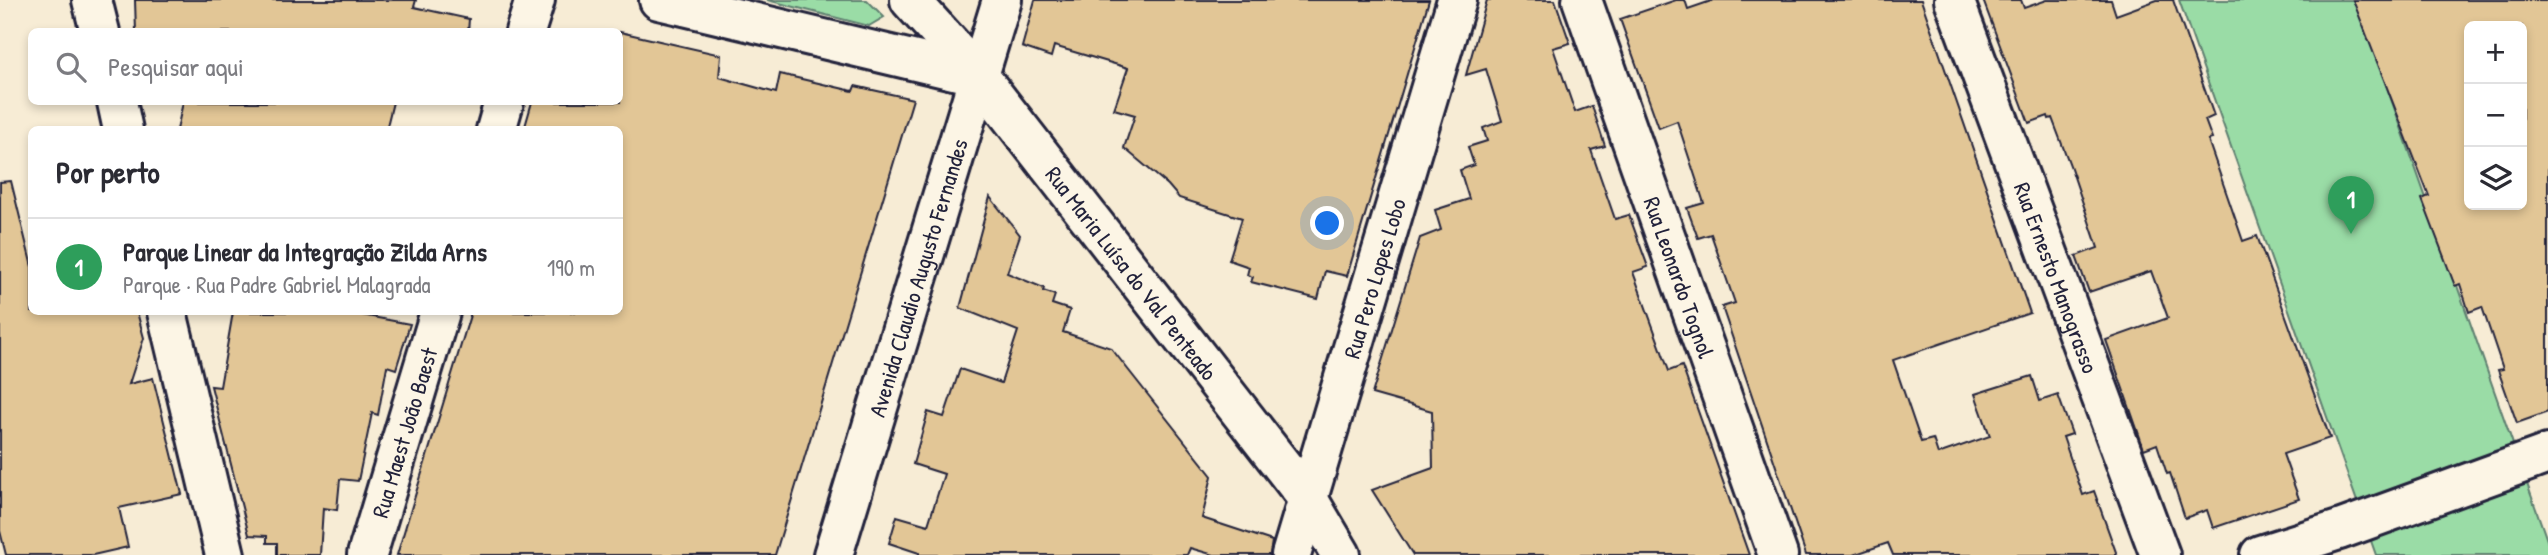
<!DOCTYPE html>
<html lang="pt">
<head>
<meta charset="utf-8">
<style>
	:root { --surface:#fff; --page:#f2f2f3; --text:#2b2b33; --muted:#7c7c81; --line:#e1e1e2; --accent:#0b8043 }
	body { margin:0; font-family:"Patrick Hand",sans-serif; background:var(--page); color:var(--text) }
	.controls { position:absolute; right:21px; top:21px; display:grid; overflow:hidden; border-radius:10px; box-shadow:0 4px 10px #0003 }
	.controls button { width:63px; height:63px; display:grid; place-items:center; padding:0; border:0; border-bottom:2px solid var(--line); background:var(--surface); color:var(--text); font:35px sans-serif }
	.you { position:absolute; left:1328px; top:224px; width:24px; height:24px; margin:-18px; border:5px solid #fff; border-radius:50%; background:#1a73e8; box-shadow:0 0 0 10px #1a73e833 }
	.badge { display:grid; place-items:center; width:46px; height:46px; border-radius:50%; background:var(--accent); color:#fff; font-size:23px; font-weight:700 }
	.pin { position:absolute; translate:-50% -58px; filter:drop-shadow(0 2px 4px #0008) }
	.pin::after { content:''; position:absolute; top:37px; width:24px; height:21px; background:inherit; clip-path:polygon(0 0,100% 0,50% 100%) }
	.list { margin:0; padding:0; list-style:none }
	h2 { display:flex; justify-content:space-between; align-items:center; height:91px; margin:0; padding:0 28px; font-size:30px }
	h2 small { font-size:23px; font-weight:400; color:var(--muted) }
	.list li { display:grid; grid-template-columns:46px 1fr auto; gap:21px; align-items:center; box-sizing:border-box; height:98px; padding:0 28px; border-top:2px solid var(--line) }
	.list b { display:block; font-size:26px; white-space:nowrap }
	.list p { margin:0; font-size:23px; white-space:nowrap; color:var(--muted) }
	.list em { font-size:23px; font-style:normal; color:var(--muted) }
	.icon { flex:none; width:38px; height:38px; fill:none; stroke:currentColor; stroke-width:2; stroke-linecap:round; stroke-linejoin:round }
	.map { position:relative; flex:none; width:2548px; height:555px; overflow:hidden }
	.search { position:absolute; background:var(--surface); box-shadow:0 4px 10px #0003; left:28px; top:28px; width:595px; height:77px; display:flex; align-items:center; gap:18px; box-sizing:border-box; padding:0 24px; border-radius:10px; color:var(--muted); font-size:26px }
	.panel { position:absolute; background:var(--surface); box-shadow:0 4px 10px #0003; left:28px; top:126px; width:595px; height:189px; border-radius:10px }
	.map>svg:first-child { display:block }
	.green { fill:#9adca6; stroke:#5e7f70; stroke-width:2 }
	.building { fill:#e2c696; stroke:#22223b; stroke-width:2; fill-rule:evenodd }
	.lines { fill:none; stroke-linecap:round; stroke-linejoin:round }
	.minor-casing { stroke:#22223b; stroke-width:44 }
	.minor { stroke:#fcf5e5; stroke-width:38 }
	.labels { text-anchor:middle; dominant-baseline:central; stroke-width:7; stroke-linejoin:round; paint-order:stroke }
	.street-label { font-size:23px; fill:#22223b; stroke:#fcf5e5 }
</style>
</head>
<body>
<div class="map">
<svg width="2548" height="555" viewBox="0 0 2548 555">
	<rect width="100%" height="100%" fill="#f7ecd5"/>
	<filter id="ink" filterUnits="userSpaceOnUse"><feTurbulence type="fractalNoise" baseFrequency=".0143" numOctaves="2"/><feDisplacementMap in="SourceGraphic" scale="14" xChannelSelector="R" yChannelSelector="G"/><feConvolveMatrix kernelMatrix="1 2 1 2 8 2 1 2 1" color-interpolation-filters="sRGB"/></filter>
	<g filter="url(#ink)">
		<g class="green">
			<polygon points="767,0 867,0 884,17 869,26"/>
			<polygon points="2179,0 2356,0 2548,543 2548,555 2376,555"/>
		</g>
		<g class="building">
			<polygon points="135,0 416,0 414,7 469,19 468,32 136,32"/>
			<polygon points="1035,0 1429,0 1347,276 1325,271 1318,299 1251,282 1253,277 1247,275 1249,267 1229,260 1242,218 1179,198 1168,185 1124,148 1135,115 1114,109 1128,68 1054,46 1051,57 1022,47"/>
			<polygon points="1487,0 1555,0 1570,43 1553,48 1575,112 1592,106 1605,146 1591,150 1615,219 1629,215 1648,267 1633,272 1669,371 1682,366 1749,555 1413,555 1372,490 1433,468 1432,411 1372,394 1420,238 1441,230 1435,210 1469,199 1460,170 1474,165 1468,147 1487,141 1483,128 1502,121 1486,69 1466,75"/>
			<polygon points="1676,0 1685,0 1688,9 1714,0 1921,0 2030,313 1893,360 1921,442 1933,439 1938,454 1990,436 1975,394 2032,376 2040,401 2058,395 2072,434 2063,437 2083,495 2094,491 2117,555 1893,555 1888,543 1853,555 1806,555 1722,307 1735,303 1711,234 1698,238 1687,208 1704,203 1677,121 1659,128 1620,19"/>
			<polygon points="1983,0 2021,0 2024,8 2047,0 2111,0 2116,15 2157,0 2173,0 2214,116 2205,120 2212,139 2208,140 2243,241 2257,236 2330,438 2283,454 2299,499 2213,528 2207,510 2185,518 2170,473 2167,474 2157,444 2144,449 2106,340 2168,318 2151,271 2089,292 2076,256 2098,248 2071,168 2052,118 2049,119 2048,116 2029,123"/>
			<path d="M 2353,0 L 2548,0 L 2548,412 L 2517,423 L 2498,370 L 2503,369 L 2482,307 L 2469,312 L 2460,284 L 2455,286 L 2422,199 L 2429,196 ZM 2469,26 L 2522,26 L 2522,205 L 2469,205 Z"/>
			<polygon points="620,32 721,55 719,77 776,93 780,74 853,91 855,86 913,99 775,555 397,555 471,312 620,312 620,130 524,130 532,102 620,102"/>
			<polygon points="183,102 393,102 386,130 177,130"/>
			<polygon points="11,181 32,267 32,312 137,312 144,338 129,384 153,378 182,494 119,508 128,547 93,555 6,555 0,531 0,182"/>
			<polygon points="990,197 1020,235 1007,273 1044,288 1043,291 1055,295 1052,304 1070,310 1063,332 1111,348 1212,476 1202,518 1272,541 1270,555 1214,555 1190,548 1187,555 919,555 919,553 889,543 897,516 928,525 944,474 913,464 928,412 944,417 960,369 1001,383 1018,331 960,308"/>
			<polygon points="233,312 346,312 410,324 396,369 387,366 378,415 372,413 358,481 340,479 337,510 323,508 320,555 277,555 277,543 267,543 267,536 249,535 211,386 220,387"/>
		</g>
		<g class="lines">
			<defs>
				<g id="minor">
					<polyline points="92,0 100,32"/>
					<polyline points="659,0 979,76"/>
					<path id="s1" d="M 910,0 L 979,76 L 1308,499 L 1341,555"/>
					<path id="s2" d="M 1582,0 L 1778,555"/>
					<path id="s3" d="M 1954,0 L 2160,555"/>
					<polyline points="525,32 535,0"/>
					<polyline points="117,102 123,130"/>
					<polyline points="496,130 504,102"/>
					<polyline points="167,312 225,555"/>
					<path id="s4" d="M 367,555 L 440,312"/>
					<path id="s5" d="M 833,555 L 1002,0"/>
					<path id="s6" d="M 1291,555 L 1457,0"/>
					<polyline points="2260,555 2339,530 2548,454"/>
				</g>
			</defs>
			<use href="#minor" class="minor-casing"/>
			<use href="#minor" class="minor"/>
		</g>
	</g>
	<g class="labels">
		<g class="street-label">
			<text stroke="none"><textPath href="#s1" startOffset="352">Rua Maria Luísa do Val Penteado</textPath></text>
			<text stroke="none"><textPath href="#s5" startOffset="290">Avenida Claudio Augusto Fernandes</textPath></text>
			<text stroke="none"><textPath href="#s6" startOffset="289">Rua Pero Lopes Lobo</textPath></text>
			<text stroke="none"><textPath href="#s2" startOffset="294">Rua Leonardo Tognol</textPath></text>
			<text stroke="none"><textPath href="#s3" startOffset="296">Rua Ernesto Manograsso</textPath></text>
			<text stroke="none"><textPath href="#s4" startOffset="128">Rua Maest João Baest</textPath></text>
		</g>
	</g>
</svg>
<div class="controls">
<button>+</button>
<button>−</button>
<button><svg class="icon" aria-label="layers" viewBox="0 0 24 24"><path d="M12 4l9 5-9 5-9-5zM3 14l9 5 9-5"/></svg></button>
</div>
<div class="you"></div>
<div class="pin badge" style="left:2351px;top:234px;background:#2e9e5b">1</div>
<div class="search"><svg class="icon" aria-label="search" viewBox="0 0 24 24"><circle cx="10" cy="10" r="6"/><path d="M15 15l6 6"/></svg>Pesquisar aqui</div>
<section class="panel">
<h2>Por perto<small></small></h2>
<ul class="list">
<li><span class="badge" style="background:#2e9e5b">1</span><div><b>Parque Linear da Integração Zilda Arns</b><p>Parque · Rua Padre Gabriel Malagrada</p></div><em>190 m</em></li>
</ul>
</section>
</div>
</body>
</html>
